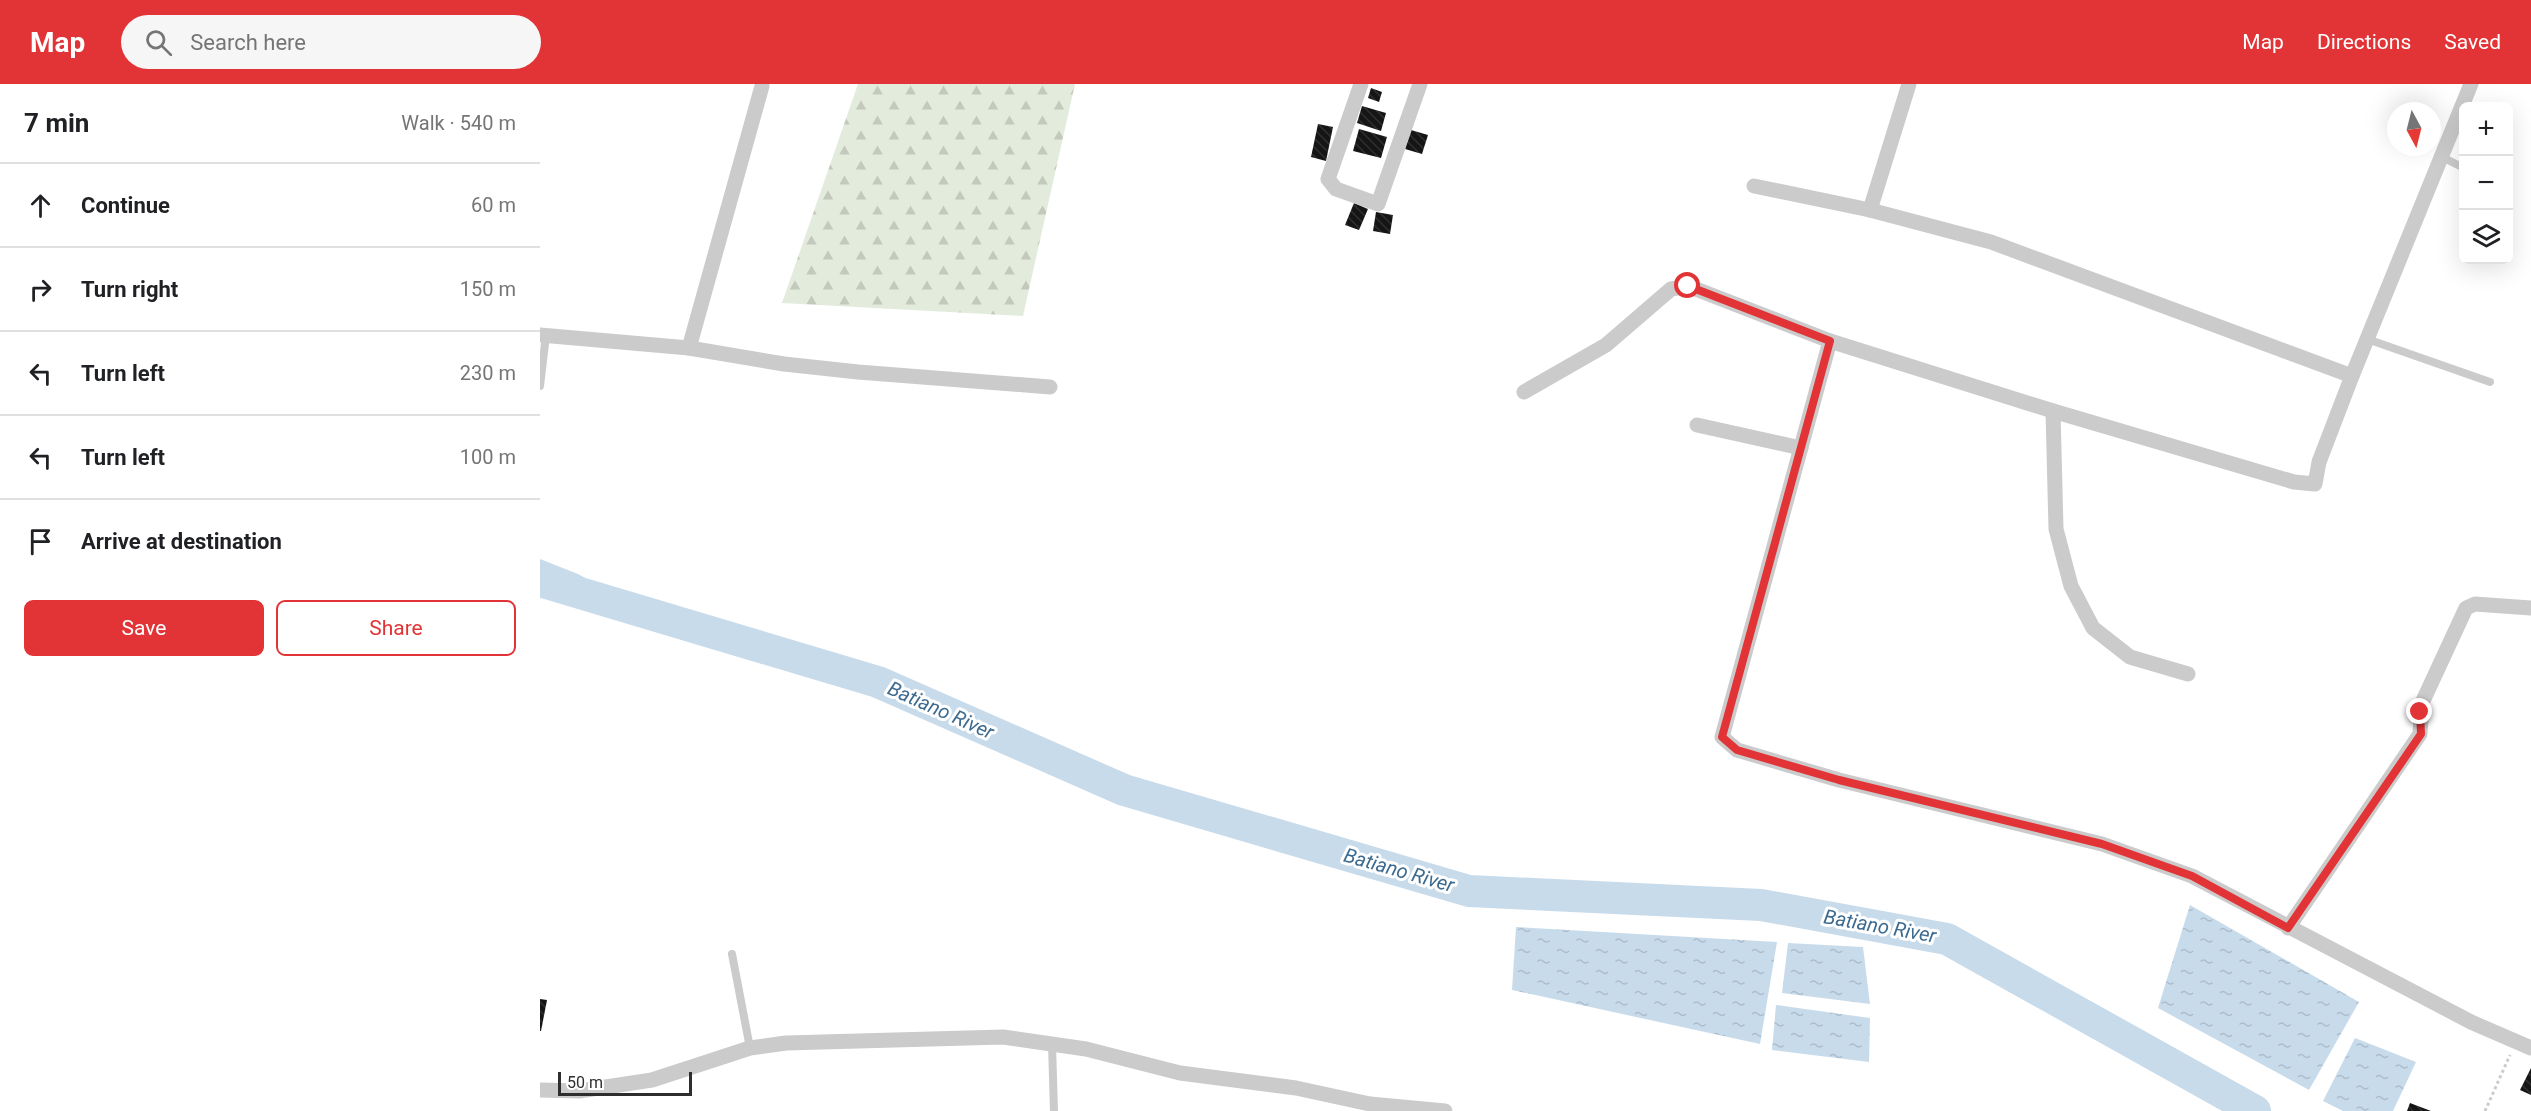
<!DOCTYPE html>
<html lang="en">
<head>
<meta charset="utf-8">
<style>
	:root { --surface:#fff; --page:#f6f6f6; --text:#202124; --muted:#757577; --line:#e0e0e0; --accent:#e23336 }
	body { margin:0; font-family:Roboto,sans-serif; background:var(--page); color:var(--text) }
	.controls { position:absolute; right:18px; top:18px; display:grid; overflow:hidden; border-radius:9px; box-shadow:0 6px 24px #0002 }
	.controls button { width:54px; height:54px; display:grid; place-items:center; padding:0; border:0; border-bottom:2px solid var(--line); background:var(--surface); color:var(--text); font:30px sans-serif }
	.compass { position:absolute; left:1847px; top:18px; width:54px; height:54px; border-radius:50%; background:var(--surface); box-shadow:0 6px 24px #0002; rotate:173deg }
	.scale { position:absolute; left:18px; bottom:15px; width:134px; box-sizing:border-box; padding-left:6px; border:3px solid #2e2e2e; border-top:0; font-size:16px; line-height:21px; white-space:nowrap; color:#2e2e2e; -webkit-text-stroke:4px #fff; paint-order:stroke }
	.stop { position:absolute; width:18px; height:18px; margin:-14px; border:4px solid #e23336; border-radius:50%; background:#fff }
	.stop.end { background:#e23336; border-color:#fff; box-shadow:0 2px 6px #0008 }
	.list { margin:0; padding:0; list-style:none }
	h2 { display:flex; justify-content:space-between; align-items:center; height:78px; margin:0; padding:0 24px; font-size:26px }
	h2 small { font-size:20px; font-weight:400; color:var(--muted) }
	.list li { display:grid; grid-template-columns:39px 1fr auto; gap:18px; align-items:center; box-sizing:border-box; height:84px; padding:0 24px; border-top:2px solid var(--line) }
	.list b { display:block; font-size:22px; white-space:nowrap }
	.list em { font-size:20px; font-style:normal; color:var(--muted) }
	.actions { display:flex; gap:12px; padding:18px 24px }
	.actions a { flex:1; padding:14px 0; border:2px solid var(--accent); border-radius:9px; text-align:center; font-size:21px; color:var(--accent) }
	.actions .main { background:var(--accent); color:#fff }
	.icon { flex:none; width:33px; height:33px; fill:none; stroke:currentColor; stroke-width:2; stroke-linecap:round; stroke-linejoin:round }
	.map { position:relative; flex:none; width:1991px; height:1027px; overflow:hidden }
	header { display:flex; align-items:center; gap:36px; box-sizing:border-box; height:84px; padding:0 30px; background:var(--accent); color:#fff }
	header strong { font-size:28px }
	nav { display:flex; gap:33px; margin-inline-start:auto; font-size:21px }
	.search { width:420px; height:54px; background:var(--page); display:flex; align-items:center; gap:15px; box-sizing:border-box; padding:0 21px; border-radius:33px; color:var(--muted); font-size:22px }
	main { display:flex }
	aside { flex:1; background:var(--surface) }
	.map>svg:first-child { display:block }
	.forest { fill:url(#forest-firs) }
	.water { fill:url(#water-ripples) }
	.lines { fill:none; stroke-linecap:round; stroke-linejoin:round }
	.river { stroke:#c8dbeb; stroke-width:32 }
	.building { fill:url(#building-back-hatch) }
	.path { stroke:#cbcbcb; stroke-width:3; stroke-dasharray:3 3; stroke-linecap:butt }
	.service { stroke:#cbcbcb; stroke-width:8 }
	.minor { stroke:#cbcbcb; stroke-width:15 }
	.route { stroke:#e23336; stroke-width:8 }
	.labels { text-anchor:middle; dominant-baseline:central; stroke-width:6; stroke-linejoin:round; paint-order:stroke }
	.water-label { font-size:20px; font-style:italic; fill:#3d6a8f; stroke:#fff }
</style>
</head>
<body>
<header>
<strong>Map</strong>
<div class="search"><svg class="icon" aria-label="search" viewBox="0 0 24 24"><circle cx="10" cy="10" r="6"/><path d="M15 15l6 6"/></svg>Search here</div>
<nav><a>Map</a><a>Directions</a><a>Saved</a></nav>
</header>
<main>
<aside>
<h2>7 min<small>Walk · 540 m</small></h2>
<ul class="list">
<li><svg class="icon" aria-label="ahead" viewBox="0 0 24 24"><path d="M12 20V5M6 11l6-6 6 6"/></svg><div><b>Continue</b></div><em>60 m</em></li>
<li><svg class="icon" aria-label="right" viewBox="0 0 24 24"><path d="M7 20v-9h11M14 6l5 5-5 5"/></svg><div><b>Turn right</b></div><em>150 m</em></li>
<li><svg class="icon" aria-label="left" viewBox="0 0 24 24"><path d="M17 20v-9H6M10 6l-5 5 5 5"/></svg><div><b>Turn left</b></div><em>230 m</em></li>
<li><svg class="icon" aria-label="left" viewBox="0 0 24 24"><path d="M17 20v-9H6M10 6l-5 5 5 5"/></svg><div><b>Turn left</b></div><em>100 m</em></li>
<li><svg class="icon" aria-label="arrive" viewBox="0 0 24 24"><path d="M6 21V4h12l-3 4 3 4H6"/></svg><div><b>Arrive at destination</b></div></li>
</ul>
<div class="actions"><a class="main">Save</a><a>Share</a></div>
</aside>
<div class="map">
<svg width="1991" height="1027" viewBox="0 0 1991 1027">
	<defs>
		<pattern id="forest-firs" width="22" height="20" patternUnits="userSpaceOnUse" patternTransform="scale(1.5)"><rect width="22" height="20" fill="#e3ebdc"/><path d="M5 1l3.5 6h-7zM16 11l3.5 6h-7z" fill="#c3cabd"/></pattern>
		<pattern id="water-ripples" width="26" height="14" patternUnits="userSpaceOnUse" patternTransform="scale(1.5)"><rect width="26" height="14" fill="#c8dbeb"/><path d="M2 4q2-2 4 0t4 0M15 11q2-2 4 0t4 0" fill="none" stroke="#acbcca"/></pattern>
		<pattern id="building-back-hatch" width="6" height="6" patternUnits="userSpaceOnUse" patternTransform="scale(1.5)"><rect width="6" height="6" fill="#151515"/><path d="M-1 5l2 2M0 0l6 6M5-1l2 2" fill="none" stroke="#2f2f2f"/></pattern>
	</defs>
	<rect width="100%" height="100%" fill="#fff"/>
	<polygon class="forest" points="318,0 535,0 483,232 242,219"/>
	<g class="water">
		<polygon points="0,475 38,490 106,527 0,514"/>
		<polygon points="1650,821 1819,918 1769,1006 1618,924"/>
		<polygon points="976,843 1237,858 1220,960 972,906"/>
		<polygon points="1248,859 1323,863 1330,920 1242,909"/>
		<polygon points="1236,921 1330,934 1329,978 1232,966"/>
		<polygon points="1815,954 1876,978 1853,1027 1803,1027 1783,1017"/>
	</g>
	<g class="lines">
		<polyline class="river" points="0,497 338,598 584,706 929,807 1221,821 1407,855 1715,1027"/>
	</g>
	<g class="building">
		<polygon points="831,4 842,8 839,18 828,14"/>
		<polygon points="822,22 846,29 841,47 817,39"/>
		<polygon points="778,40 793,43 786,77 771,73"/>
		<polygon points="819,45 847,53 841,74 813,67"/>
		<polygon points="871,46 888,51 882,70 865,65"/>
		<polygon points="814,119 828,125 819,146 805,141"/>
		<polygon points="836,128 853,131 850,150 833,147"/>
		<polygon points="0,915 7,916 1,947 0,947"/>
		<polygon points="1991,984 1991,1011 1980,1006"/>
		<polygon points="1870,1019 1891,1027 1867,1027"/>
	</g>
	<g class="lines">
		<polyline class="path" points="1945,1027 1970,971"/>
		<g class="service">
			<polyline points="1902,73 1924,84"/>
			<polyline points="1827,255 1950,298"/>
			<polyline points="0,302 6,251"/>
			<polyline points="192,870 210,964"/>
			<polyline points="512,960 514,1027"/>
		</g>
		<g class="minor">
			<polyline points="821,0 788,95 796,105 838,120 880,0"/>
			<polyline points="1214,102 1330,126 1451,158 1812,292"/>
			<polyline points="1330,126 1369,0"/>
			<polyline points="0,251 149,264 244,280 318,288 510,303"/>
			<polyline points="1290,257 1182,653 1197,666 1299,696 1562,760 1652,792 1931,938 1991,964"/>
			<polyline points="149,264 222,2"/>
			<polyline points="984,308 1066,261 1131,205 1148,202 1290,257 1513,327 1754,398 1775,400 1779,378 1812,292 1931,0"/>
			<polyline points="1513,327 1516,445 1531,502 1553,544 1590,573 1648,590"/>
			<polyline points="1157,341 1261,364"/>
			<polyline points="1748,844 1880,650 1882,619 1926,524 1935,520 1991,524"/>
			<polyline points="0,1006 39,1007 112,996 210,964 246,959 463,953 546,965 640,989 756,1004 830,1020 905,1027"/>
		</g>
	</g>
	<g class="lines">
		<polyline class="route" points="1148,202 1290,257 1182,653 1197,666 1299,696 1562,760 1652,792 1748,844 1881,650 1880,628"/>
	</g>
	<g class="labels">
		<g class="water-label">
			<text transform="translate(401 626) rotate(24)">Batiano River</text>
			<text transform="translate(859 786) rotate(16)">Batiano River</text>
			<text transform="translate(1340 842) rotate(10)">Batiano River</text>
		</g>
	</g>
</svg>
<div class="controls">
<button>+</button>
<button>−</button>
<button><svg class="icon" aria-label="layers" viewBox="0 0 24 24"><path d="M12 4l9 5-9 5-9-5zM3 14l9 5 9-5"/></svg></button>
</div>
<svg class="compass" viewBox="-18 -18 36 36"><path d="M0-13l5 13h-10z" fill="#e53935"/><path d="M0 13l5-13h-10z" fill="#757577"/></svg>
<div class="scale">50 m</div>
<div class="stop" style="left:1148px;top:202px"></div>
<div class="stop end" style="left:1880px;top:628px"></div>
</div>
</main>
</body>
</html>
